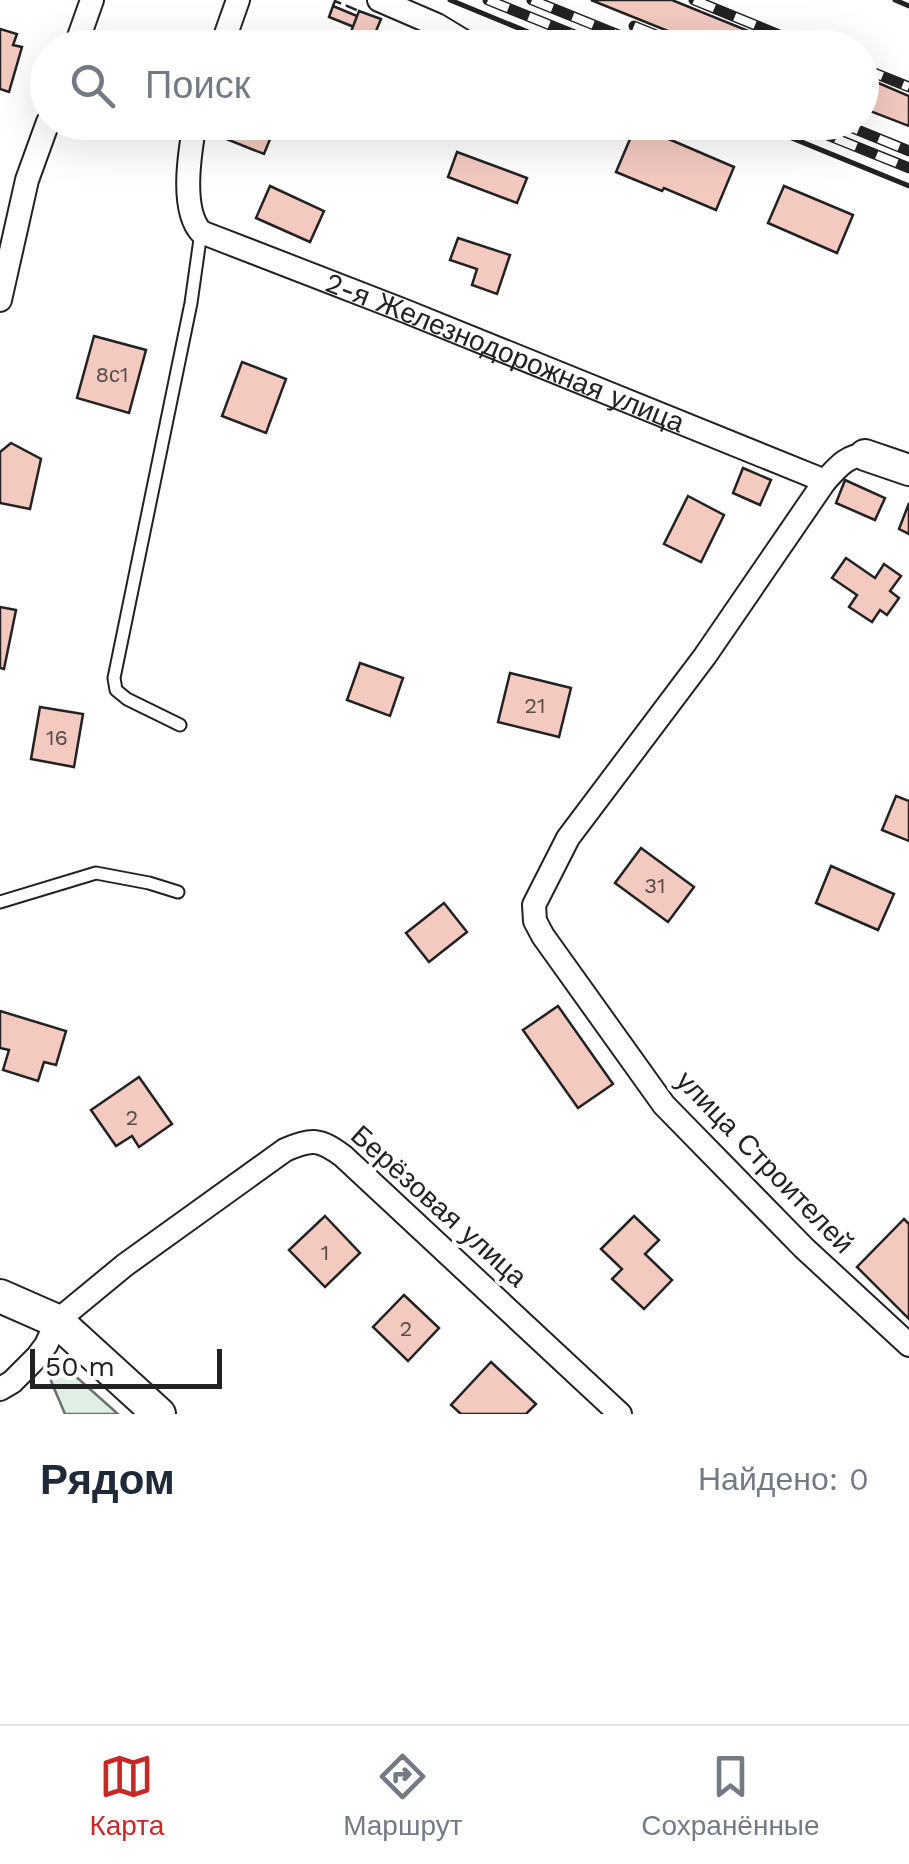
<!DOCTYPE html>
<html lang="ru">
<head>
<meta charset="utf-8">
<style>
	:root { --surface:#fff; --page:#f6f6f7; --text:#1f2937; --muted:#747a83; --line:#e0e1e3; --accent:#c62828 }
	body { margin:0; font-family:"Work Sans",sans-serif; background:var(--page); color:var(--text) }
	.scale { position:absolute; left:30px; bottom:25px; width:192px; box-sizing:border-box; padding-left:10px; border:5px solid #222; border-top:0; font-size:28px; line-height:35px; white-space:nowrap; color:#222; -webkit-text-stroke:8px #fff; paint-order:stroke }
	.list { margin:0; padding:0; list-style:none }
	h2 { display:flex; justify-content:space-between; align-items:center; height:130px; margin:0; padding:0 40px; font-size:42px }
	h2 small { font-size:32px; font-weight:400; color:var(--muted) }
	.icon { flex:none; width:55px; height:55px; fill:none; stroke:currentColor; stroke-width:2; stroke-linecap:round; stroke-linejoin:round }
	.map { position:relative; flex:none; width:909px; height:1414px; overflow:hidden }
	.search { position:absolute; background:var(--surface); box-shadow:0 10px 40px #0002; left:30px; right:30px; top:30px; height:110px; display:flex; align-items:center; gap:25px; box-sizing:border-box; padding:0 35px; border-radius:55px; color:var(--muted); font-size:38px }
	.sheet { height:310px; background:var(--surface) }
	nav { display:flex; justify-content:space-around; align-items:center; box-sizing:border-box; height:140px; border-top:2px solid var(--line); background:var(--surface); font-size:28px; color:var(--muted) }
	nav a { display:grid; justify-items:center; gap:5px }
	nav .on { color:var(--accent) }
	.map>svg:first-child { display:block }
	.green { fill:#e0efe3; stroke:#6f6f6f; stroke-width:2.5 }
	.building { fill:#f3c9c0; stroke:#222; stroke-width:2.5 }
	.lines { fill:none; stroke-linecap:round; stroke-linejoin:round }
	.service-casing { stroke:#222; stroke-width:15 }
	.minor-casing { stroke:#222; stroke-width:26 }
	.tertiary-casing { stroke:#222; stroke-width:34 }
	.secondary-casing { stroke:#222; stroke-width:36 }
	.service { stroke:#fff; stroke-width:11 }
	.minor { stroke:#fff; stroke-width:22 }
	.tertiary { stroke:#fff; stroke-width:30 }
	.secondary { stroke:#fff; stroke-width:32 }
	.rail-casing { stroke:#222; stroke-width:11 }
	.rail { stroke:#fff; stroke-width:8; stroke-dasharray:22; stroke-linecap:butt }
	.fence { stroke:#222; stroke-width:2.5; stroke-dasharray:12 5; stroke-linecap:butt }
	.wall { stroke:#222; stroke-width:5 }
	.labels { text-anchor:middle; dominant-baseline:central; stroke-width:8; stroke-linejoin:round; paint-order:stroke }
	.number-label { font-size:22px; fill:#564c4a }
	.street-label { font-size:28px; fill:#222; stroke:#fff }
</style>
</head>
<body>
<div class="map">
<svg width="909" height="1414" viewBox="0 0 909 1414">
	<rect width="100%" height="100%" fill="#fff"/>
	<polygon class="green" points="64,1366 118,1414 65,1414 51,1381 53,1371"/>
	<g class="building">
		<polygon points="591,0 672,0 790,48 710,48"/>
		<polygon points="333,6 357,16 354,27 329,17"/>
		<polygon points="359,11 381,19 369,48 361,48 347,42"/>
		<polygon points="0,29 17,34 13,45 22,47 9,92 0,89"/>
		<polygon points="862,76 909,96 909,126 862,108"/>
		<polygon points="213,122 277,122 264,154 209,132"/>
		<polygon points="636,125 734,167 716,210 664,188 662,191 616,172"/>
		<polygon points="457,152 527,178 517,203 448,177"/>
		<polygon points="270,186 324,211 310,242 256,218"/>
		<polygon points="784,186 853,215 837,253 768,223"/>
		<polygon points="458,238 510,255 497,294 472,285 477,269 450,260"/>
		<polygon points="94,336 146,350 129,413 77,398"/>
		<polygon points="242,362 286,379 266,433 222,416"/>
		<polygon points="11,443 41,459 30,509 0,503 0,452"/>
		<polygon points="743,468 771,480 760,505 733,493"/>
		<polygon points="845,480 885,498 875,520 836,503"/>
		<polygon points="688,496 724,515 701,562 664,544"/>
		<polygon points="909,503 909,534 899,529"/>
		<polygon points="846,558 875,578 884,564 901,576 890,591 899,598 887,615 880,610 872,622 849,607 857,595 832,578"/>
		<polygon points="0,607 16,610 4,669 0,668"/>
		<polygon points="360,663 403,678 390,716 347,700"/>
		<polygon points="510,673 571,688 559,737 498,722"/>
		<polygon points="40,707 83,714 74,767 31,759"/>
		<polygon points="896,796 909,801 909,841 882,830"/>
		<polygon points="641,848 694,887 668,922 615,883"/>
		<polygon points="831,866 894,894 878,930 816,903"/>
		<polygon points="444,903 467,932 429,962 406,933"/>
		<polygon points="558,1006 613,1084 578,1108 523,1030"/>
		<polygon points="0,1011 66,1031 56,1065 44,1062 38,1081 3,1070 9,1050 0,1048"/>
		<polygon points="139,1077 172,1124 139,1147 132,1136 116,1146 91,1110"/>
		<polygon points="325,1216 360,1253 325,1287 289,1250"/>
		<polygon points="634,1216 659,1240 645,1254 672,1280 644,1309 612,1279 622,1269 601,1249"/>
		<polygon points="904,1219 909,1224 909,1319 857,1267"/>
		<polygon points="404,1295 439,1328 408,1361 373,1327"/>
		<polygon points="491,1362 536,1404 526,1414 461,1414 451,1405"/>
	</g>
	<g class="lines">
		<defs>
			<g id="service">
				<polyline points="180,725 127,699 116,690 114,678 191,303 201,232"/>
				<polyline points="0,902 96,873 149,883 178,892"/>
			</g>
			<g id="minor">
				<polyline points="379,0 437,25 475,48"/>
				<polyline points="75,48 92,0"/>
				<polyline points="221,48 238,0"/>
				<path id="s1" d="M 195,122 C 190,151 180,209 201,232 L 405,311 L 825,481"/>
				<polyline points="0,300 27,180 48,122"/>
				<path d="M 865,455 C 847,455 837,468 825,481 L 705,656 L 568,838 L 534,905 L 535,921 L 543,936 L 664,1105 L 804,1248 L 909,1345"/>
				<path d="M 0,1389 L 12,1382 L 37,1357 L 46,1345 L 57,1321 L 125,1265 L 285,1150 C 312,1138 320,1139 343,1156 L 620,1414"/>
			</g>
			<polyline id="tertiary" points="865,455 909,470"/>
			<polyline id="secondary" points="0,1296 57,1321 159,1414"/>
		</defs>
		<use href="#service" class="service-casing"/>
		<use href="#minor" class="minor-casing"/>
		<use href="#tertiary" class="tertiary-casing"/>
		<use href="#secondary" class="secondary-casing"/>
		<use href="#service" class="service"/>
		<use href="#minor" class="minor"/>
		<use href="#tertiary" class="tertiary"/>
		<use href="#secondary" class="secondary"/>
		<defs>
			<g id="rail">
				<polyline points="488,0 607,48"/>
				<polyline points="532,0 651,48"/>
				<polyline points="694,0 811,48"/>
				<polyline points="634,26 688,48"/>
				<polyline points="862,68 909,87"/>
				<polyline points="795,122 909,168"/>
				<polyline points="838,122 909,151"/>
			</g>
		</defs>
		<use href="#rail" class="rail-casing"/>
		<use href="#rail" class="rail"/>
		<polyline class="fence" points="333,6 335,1 359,11"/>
		<g class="wall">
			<polyline points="450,0 567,48"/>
			<polyline points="895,0 909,6"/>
			<polyline points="753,122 909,186"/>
		</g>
	</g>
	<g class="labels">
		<g class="number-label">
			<text x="112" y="374">8с1</text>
			<text x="535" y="705">21</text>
			<text x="57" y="737">16</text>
			<text x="655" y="885">31</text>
			<text x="132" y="1117">2</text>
			<text x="325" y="1252">1</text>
			<text x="406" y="1328">2</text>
		</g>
		<g class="street-label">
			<text stroke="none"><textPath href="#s1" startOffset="440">2-я Железнодорожная улица</textPath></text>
			<text transform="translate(765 1162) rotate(46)">улица Строителей</text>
			<text transform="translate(439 1206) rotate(42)">Берёзовая улица</text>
		</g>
	</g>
</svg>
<div class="scale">50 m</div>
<div class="search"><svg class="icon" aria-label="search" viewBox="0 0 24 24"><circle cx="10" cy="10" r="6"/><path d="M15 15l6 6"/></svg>Поиск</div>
</div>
<section class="sheet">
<h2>Рядом<small>Найдено: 0</small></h2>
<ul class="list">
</ul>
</section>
<nav>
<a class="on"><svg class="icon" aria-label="map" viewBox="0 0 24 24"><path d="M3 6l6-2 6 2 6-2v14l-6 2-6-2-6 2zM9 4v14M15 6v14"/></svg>Карта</a>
<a><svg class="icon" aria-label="directions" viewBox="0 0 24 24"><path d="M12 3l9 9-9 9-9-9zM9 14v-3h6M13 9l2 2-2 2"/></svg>Маршрут</a>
<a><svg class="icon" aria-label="saved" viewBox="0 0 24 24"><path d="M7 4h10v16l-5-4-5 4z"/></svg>Сохранённые</a>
</nav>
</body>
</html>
